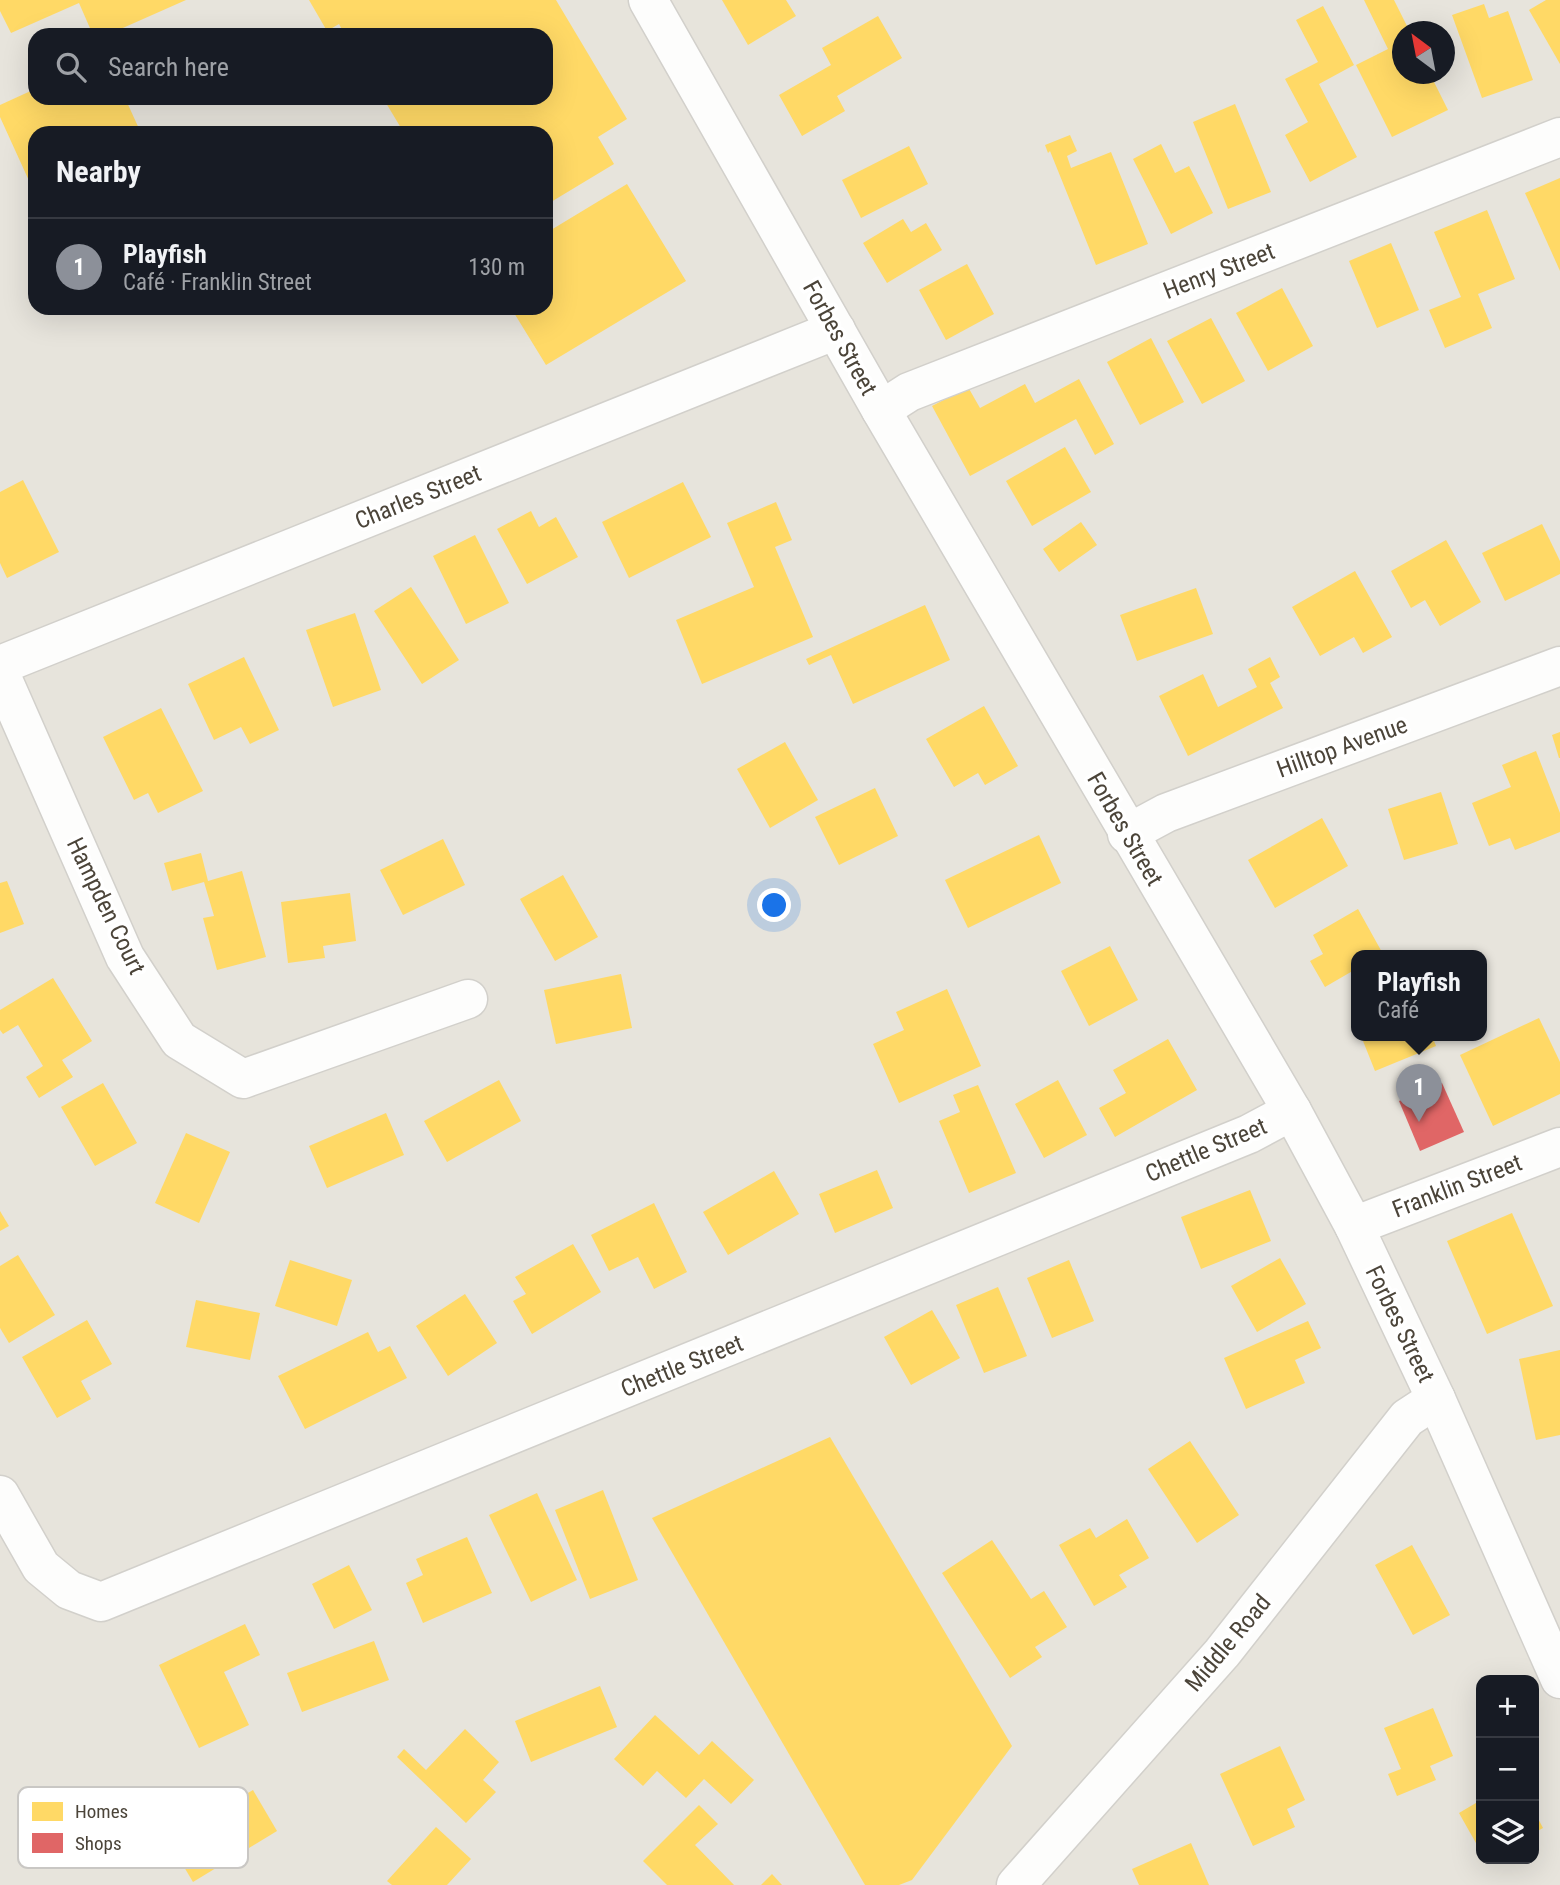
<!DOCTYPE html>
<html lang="en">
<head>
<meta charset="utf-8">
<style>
	:root { --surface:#171b24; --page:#20242c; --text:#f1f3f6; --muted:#9ea1a6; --line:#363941; --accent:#8c9099 }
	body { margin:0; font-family:"Roboto Condensed",sans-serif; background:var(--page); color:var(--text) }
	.controls { position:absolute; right:21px; bottom:21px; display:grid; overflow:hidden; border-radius:14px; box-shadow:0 7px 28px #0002 }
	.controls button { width:63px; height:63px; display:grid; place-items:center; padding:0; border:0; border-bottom:2px solid var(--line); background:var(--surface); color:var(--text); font:35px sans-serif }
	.compass { position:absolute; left:1392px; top:21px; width:63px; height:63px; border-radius:50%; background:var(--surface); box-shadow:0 7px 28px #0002; rotate:328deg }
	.you { position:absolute; left:775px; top:906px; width:24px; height:24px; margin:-18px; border:5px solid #fff; border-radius:50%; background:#1a73e8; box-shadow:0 0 0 10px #1a73e833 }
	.badge { display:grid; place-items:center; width:46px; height:46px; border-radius:50%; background:var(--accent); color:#fff; font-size:23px; font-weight:700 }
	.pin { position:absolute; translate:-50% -58px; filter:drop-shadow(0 2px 4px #0008) }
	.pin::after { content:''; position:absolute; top:37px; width:24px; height:21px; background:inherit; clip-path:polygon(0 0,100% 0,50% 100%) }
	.popup { position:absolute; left:1351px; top:950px; width:136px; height:91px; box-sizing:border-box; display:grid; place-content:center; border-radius:14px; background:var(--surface); filter:drop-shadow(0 2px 5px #0005); font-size:23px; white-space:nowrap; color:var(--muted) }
	.popup b { font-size:26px; color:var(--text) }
	.popup::after { content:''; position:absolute; left:50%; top:100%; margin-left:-14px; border:14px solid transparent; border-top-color:var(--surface) }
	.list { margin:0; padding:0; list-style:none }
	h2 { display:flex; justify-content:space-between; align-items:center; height:91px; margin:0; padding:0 28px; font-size:30px }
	h2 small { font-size:23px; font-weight:400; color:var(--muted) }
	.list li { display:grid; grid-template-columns:46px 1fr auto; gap:21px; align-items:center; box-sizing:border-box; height:98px; padding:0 28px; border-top:2px solid var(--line) }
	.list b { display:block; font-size:26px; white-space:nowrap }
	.list p { margin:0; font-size:23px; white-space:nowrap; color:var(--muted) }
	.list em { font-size:23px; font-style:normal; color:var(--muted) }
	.icon { flex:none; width:38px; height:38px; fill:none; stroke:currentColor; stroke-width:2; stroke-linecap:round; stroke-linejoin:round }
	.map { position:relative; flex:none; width:1560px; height:1885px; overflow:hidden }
	.search { position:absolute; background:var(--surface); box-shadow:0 7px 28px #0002; left:28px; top:28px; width:525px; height:77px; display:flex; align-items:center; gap:18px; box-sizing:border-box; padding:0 24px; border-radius:21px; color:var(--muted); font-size:26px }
	.panel { position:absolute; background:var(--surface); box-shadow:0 7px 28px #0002; left:28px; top:126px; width:525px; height:189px; border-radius:21px }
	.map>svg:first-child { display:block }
	.residential { fill:#e7e4dc; fill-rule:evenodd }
	.homes { fill:#ffd966 }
	.shops { fill:#e06666 }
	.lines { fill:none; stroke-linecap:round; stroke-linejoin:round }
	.minor-casing { stroke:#d2d0cb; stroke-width:41 }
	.minor { stroke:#fdfdfc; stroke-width:38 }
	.labels { text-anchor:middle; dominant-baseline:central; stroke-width:7; stroke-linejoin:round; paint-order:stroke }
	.street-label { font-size:24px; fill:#4b4439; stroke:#fff }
	.key { fill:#fff; stroke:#c9c7c4; stroke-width:2 }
	.key-label { font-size:19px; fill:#4b4439 }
</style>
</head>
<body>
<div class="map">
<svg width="1560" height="1885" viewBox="0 0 1560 1885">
	<rect width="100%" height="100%" fill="#f4f2ee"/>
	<path class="residential" d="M 0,0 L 1560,0 L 1560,1885 L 0,1885 ZM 1402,32 L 1444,32 L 1444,74 L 1402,74 ZM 35,35 L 546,35 L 546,98 L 35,98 ZM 35,133 L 546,133 L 546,308 L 35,308 ZM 1356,956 L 1482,956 L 1482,1036 L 1356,1036 ZM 1481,1680 L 1534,1680 L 1534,1859 L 1481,1859 Z"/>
	<g class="homes">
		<polygon points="0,0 186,0 107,35 93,35 79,3 11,33 0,11"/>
		<polygon points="309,0 556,0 627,119 598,137 614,164 546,205 546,133 404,133 383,98 546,98 546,35 345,35 339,24 327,31"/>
		<polygon points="722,0 786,0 796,16 748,45"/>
		<polygon points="1364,0 1394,0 1410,32 1402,32 1402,74 1430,74 1448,110 1392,137 1356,65 1388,49"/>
		<polygon points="1546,0 1560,0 1560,64 1529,10"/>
		<polygon points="1484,4 1489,18 1508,11 1533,80 1482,98 1452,15"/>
		<polygon points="1323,6 1354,65 1319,84 1357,157 1310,182 1285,135 1308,122 1285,79 1318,62 1296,20"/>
		<polygon points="878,16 902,58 837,96 845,111 802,136 779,95 831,65 822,48"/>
		<polygon points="35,89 35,98 125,98 141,133 35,133 35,194 0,117 0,105"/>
		<polygon points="1235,104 1271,192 1228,209 1193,122"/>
		<polygon points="1070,135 1077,151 1067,156 1071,168 1111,152 1148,244 1096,265 1050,151 1048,153 1045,145"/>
		<polygon points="1161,144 1175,173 1189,166 1213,213 1171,234 1133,159"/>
		<polygon points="909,146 928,184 861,218 842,180"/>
		<polygon points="1560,178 1560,271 1525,193"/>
		<polygon points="627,184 686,281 546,365 511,308 546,308 546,233"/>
		<polygon points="1487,210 1515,279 1478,294 1492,328 1445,348 1429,310 1461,297 1434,232"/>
		<polygon points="903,219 911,232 926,223 942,250 887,283 863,243"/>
		<polygon points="1391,243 1419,310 1377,328 1349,261"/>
		<polygon points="967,264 994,314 946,340 919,290"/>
		<polygon points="1282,288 1313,346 1268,371 1236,313"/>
		<polygon points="1211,318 1245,381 1202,404 1167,341"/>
		<polygon points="1151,338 1184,402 1140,425 1107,362"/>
		<polygon points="1079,379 1114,444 1095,455 1076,419 970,476 932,406 968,387 980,408 1025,384 1035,403"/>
		<polygon points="1065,447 1091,492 1032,526 1006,481"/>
		<polygon points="23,480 59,552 7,578 0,563 0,492"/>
		<polygon points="683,482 711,537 629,578 602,522"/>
		<polygon points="776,502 792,540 775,547 813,637 702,684 676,620 754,587 727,523"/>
		<polygon points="531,511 539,527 556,517 578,557 527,584 497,529"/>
		<polygon points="1081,522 1097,545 1059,572 1043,549"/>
		<polygon points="1542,524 1560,561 1560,574 1505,601 1482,553"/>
		<polygon points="475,535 509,603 466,624 433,556"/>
		<polygon points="1446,540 1481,602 1440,626 1425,600 1411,608 1391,571"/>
		<polygon points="1355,571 1392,637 1363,653 1354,637 1320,656 1292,607"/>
		<polygon points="411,587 459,660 422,684 374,611"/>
		<polygon points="1196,588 1213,634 1137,661 1120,615"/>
		<polygon points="925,605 950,660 853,704 831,655 809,665 806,659"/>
		<polygon points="355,613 381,690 333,707 306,630"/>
		<polygon points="244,657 279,730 250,744 241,727 214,740 188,684"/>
		<polygon points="1270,657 1280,677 1270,683 1283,708 1188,756 1159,696 1203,674 1218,707 1257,687 1248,669"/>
		<polygon points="984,706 1018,766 985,785 978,773 954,787 926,739"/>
		<polygon points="161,708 203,791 158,813 148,793 134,800 103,737"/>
		<polygon points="1560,732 1560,758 1559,758 1552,735"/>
		<polygon points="785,742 818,800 770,828 737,769"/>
		<polygon points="1536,751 1560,813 1560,832 1515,850 1510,838 1489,846 1472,803 1511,787 1502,765"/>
		<polygon points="875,788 898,836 839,865 815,817"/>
		<polygon points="1441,792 1458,844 1404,860 1388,809"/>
		<polygon points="1322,818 1348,866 1275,908 1248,860"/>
		<polygon points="1039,835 1061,883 968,928 945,880"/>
		<polygon points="443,839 465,885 403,915 380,870"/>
		<polygon points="201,853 208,881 242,871 266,957 217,970 203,918 214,916 204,882 172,891 164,863"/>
		<polygon points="563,875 598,937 555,961 520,899"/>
		<polygon points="7,881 24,924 0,933 0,883"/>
		<polygon points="350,893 356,941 323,946 325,958 288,963 281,902"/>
		<polygon points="1358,909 1383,954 1356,956 1356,969 1325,987 1310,961 1323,954 1313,935"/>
		<polygon points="1110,946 1138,1000 1089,1026 1061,971"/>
		<polygon points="621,974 632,1028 556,1044 544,990"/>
		<polygon points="53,978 92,1041 62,1060 73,1077 39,1098 26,1077 43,1066 18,1025 3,1034 0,1030 0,1010"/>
		<polygon points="947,989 981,1066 899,1103 873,1044 904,1030 896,1012"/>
		<polygon points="1539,1018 1560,1062 1560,1094 1493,1126 1460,1055"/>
		<polygon points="1361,1036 1432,1036 1436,1046 1375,1071"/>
		<polygon points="1168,1039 1197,1090 1115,1137 1099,1108 1126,1093 1113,1070"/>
		<polygon points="499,1080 521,1121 447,1162 424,1121"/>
		<polygon points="1058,1080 1087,1135 1044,1158 1015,1104"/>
		<polygon points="103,1083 137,1143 95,1166 61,1107"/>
		<polygon points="978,1085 1016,1173 969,1193 939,1121 960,1112 953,1095"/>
		<polygon points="386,1113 404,1155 327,1188 309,1146"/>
		<polygon points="186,1133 230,1152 199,1223 155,1203"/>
		<polygon points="877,1170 893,1208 835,1233 819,1194"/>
		<polygon points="774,1171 799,1214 728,1255 703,1212"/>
		<polygon points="1250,1190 1271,1241 1201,1269 1181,1217"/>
		<polygon points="654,1203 687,1272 654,1289 638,1257 609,1271 591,1235"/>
		<polygon points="0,1211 9,1226 0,1231"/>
		<polygon points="1512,1213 1553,1306 1487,1334 1447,1241"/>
		<polygon points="573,1244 601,1292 532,1334 513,1301 526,1294 515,1277"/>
		<polygon points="18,1255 55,1315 9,1343 0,1328 0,1266"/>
		<polygon points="1280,1258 1306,1304 1257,1332 1231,1286"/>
		<polygon points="290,1260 352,1280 337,1326 275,1306"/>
		<polygon points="1069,1260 1094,1321 1052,1338 1027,1278"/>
		<polygon points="998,1287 1027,1356 984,1373 956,1305"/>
		<polygon points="465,1294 497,1343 448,1376 416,1326"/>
		<polygon points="196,1300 260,1313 250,1360 186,1347"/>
		<polygon points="932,1310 960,1358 911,1385 884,1337"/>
		<polygon points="87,1320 112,1364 81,1381 91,1399 57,1418 22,1357"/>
		<polygon points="1308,1321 1321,1348 1295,1360 1305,1383 1246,1409 1224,1358"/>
		<polygon points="368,1332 378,1352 390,1346 407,1378 305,1429 278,1376"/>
		<polygon points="1560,1350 1560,1435 1536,1440 1519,1359"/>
		<polygon points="830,1437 1012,1746 912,1880 899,1885 865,1885 652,1518"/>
		<polygon points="1190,1441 1239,1515 1197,1543 1148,1469"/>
		<polygon points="603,1490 638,1580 590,1599 555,1510"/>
		<polygon points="537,1493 577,1580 531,1602 489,1515"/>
		<polygon points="1127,1519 1149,1558 1119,1575 1127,1587 1094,1606 1059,1545 1090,1528 1096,1538"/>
		<polygon points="467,1537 492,1593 423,1623 406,1583 423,1575 416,1559"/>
		<polygon points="992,1540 1031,1599 1044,1591 1067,1627 1035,1647 1042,1657 1010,1678 942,1573"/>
		<polygon points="1412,1545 1450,1615 1413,1635 1375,1565"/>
		<polygon points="349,1565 372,1610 334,1629 312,1584"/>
		<polygon points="245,1624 260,1655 224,1672 249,1725 199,1748 159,1665"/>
		<polygon points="374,1641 389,1680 302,1712 287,1673"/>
		<polygon points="600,1686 617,1727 531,1762 515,1721"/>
		<polygon points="1433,1708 1453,1756 1430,1766 1436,1780 1397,1796 1388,1774 1401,1769 1384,1728"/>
		<polygon points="655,1715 699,1755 712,1741 754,1780 731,1804 704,1779 686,1798 657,1771 643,1786 614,1759"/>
		<polygon points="465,1729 499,1762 483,1780 496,1792 466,1823 397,1757 404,1749 426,1770"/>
		<polygon points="1280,1746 1305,1800 1287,1809 1295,1827 1253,1846 1220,1774"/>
		<polygon points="253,1790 277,1831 193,1882 168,1840"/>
		<polygon points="1481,1800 1481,1852 1459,1813"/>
		<polygon points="699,1805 718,1824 695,1845 734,1885 667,1885 643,1861"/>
		<polygon points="1534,1811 1543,1828 1534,1833"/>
		<polygon points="436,1827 471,1859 447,1885 392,1885 387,1881"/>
		<polygon points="1191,1843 1209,1885 1139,1885 1132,1869"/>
		<polygon points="772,1874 782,1885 761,1885"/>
	</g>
	<polygon class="shops" points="1442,1083 1464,1132 1420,1151 1399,1101"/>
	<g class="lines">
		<defs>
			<g id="minor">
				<polyline points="648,0 881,410 1292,1111 1354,1226 1436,1399 1560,1679"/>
				<polyline points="881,410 909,392 1560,137"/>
				<polyline points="0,665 836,330"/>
				<polyline points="0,673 125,957 179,1040 243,1079 468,999"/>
				<polyline points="1127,834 1166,813 1560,666"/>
				<polyline points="1354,1226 1560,1147"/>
				<polyline points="0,1495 41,1567 69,1590 101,1602 1249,1134 1292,1111"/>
				<polyline points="1016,1885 1222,1653 1407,1418 1436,1399"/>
			</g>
		</defs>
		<use href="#minor" class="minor-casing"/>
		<use href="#minor" class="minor"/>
	</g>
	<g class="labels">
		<g class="street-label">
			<text transform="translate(1219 271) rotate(-21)">Henry Street</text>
			<text transform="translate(840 338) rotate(61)">Forbes Street</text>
			<text transform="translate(418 497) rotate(-22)">Charles Street</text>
			<text transform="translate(1342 747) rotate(-20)">Hilltop Avenue</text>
			<text transform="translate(1125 829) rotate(60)">Forbes Street</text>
			<text transform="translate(106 906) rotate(64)">Hampden Court</text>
			<text transform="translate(1206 1150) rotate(-23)">Chettle Street</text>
			<text transform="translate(1457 1186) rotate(-21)">Franklin Street</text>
			<text transform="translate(1400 1324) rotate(64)">Forbes Street</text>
			<text transform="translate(682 1366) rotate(-22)">Chettle Street</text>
			<text transform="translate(1228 1643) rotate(-50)">Middle Road</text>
		</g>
	</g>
	<rect x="18" y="1787" width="230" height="81" rx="10" class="key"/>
	<rect x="32" y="1802" width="31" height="19" fill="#ffd966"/>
	<rect x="32" y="1833" width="31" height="20" fill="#e06666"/>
	<g class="key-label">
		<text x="75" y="1818">Homes</text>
		<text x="75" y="1850">Shops</text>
	</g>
</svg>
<div class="controls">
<button>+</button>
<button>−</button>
<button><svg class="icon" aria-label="layers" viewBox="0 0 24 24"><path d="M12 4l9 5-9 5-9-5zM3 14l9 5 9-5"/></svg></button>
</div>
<svg class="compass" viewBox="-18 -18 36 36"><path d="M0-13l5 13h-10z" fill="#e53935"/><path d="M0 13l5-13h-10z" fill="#9ea1a6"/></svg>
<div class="you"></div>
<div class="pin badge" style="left:1419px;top:1122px">1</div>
<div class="popup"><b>Playfish</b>Café</div>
<div class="search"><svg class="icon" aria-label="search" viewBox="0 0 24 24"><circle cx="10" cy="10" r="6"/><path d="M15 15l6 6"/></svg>Search here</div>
<section class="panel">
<h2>Nearby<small></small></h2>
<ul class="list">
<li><span class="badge">1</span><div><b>Playfish</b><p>Café · Franklin Street</p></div><em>130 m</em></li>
</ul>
</section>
</div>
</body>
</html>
